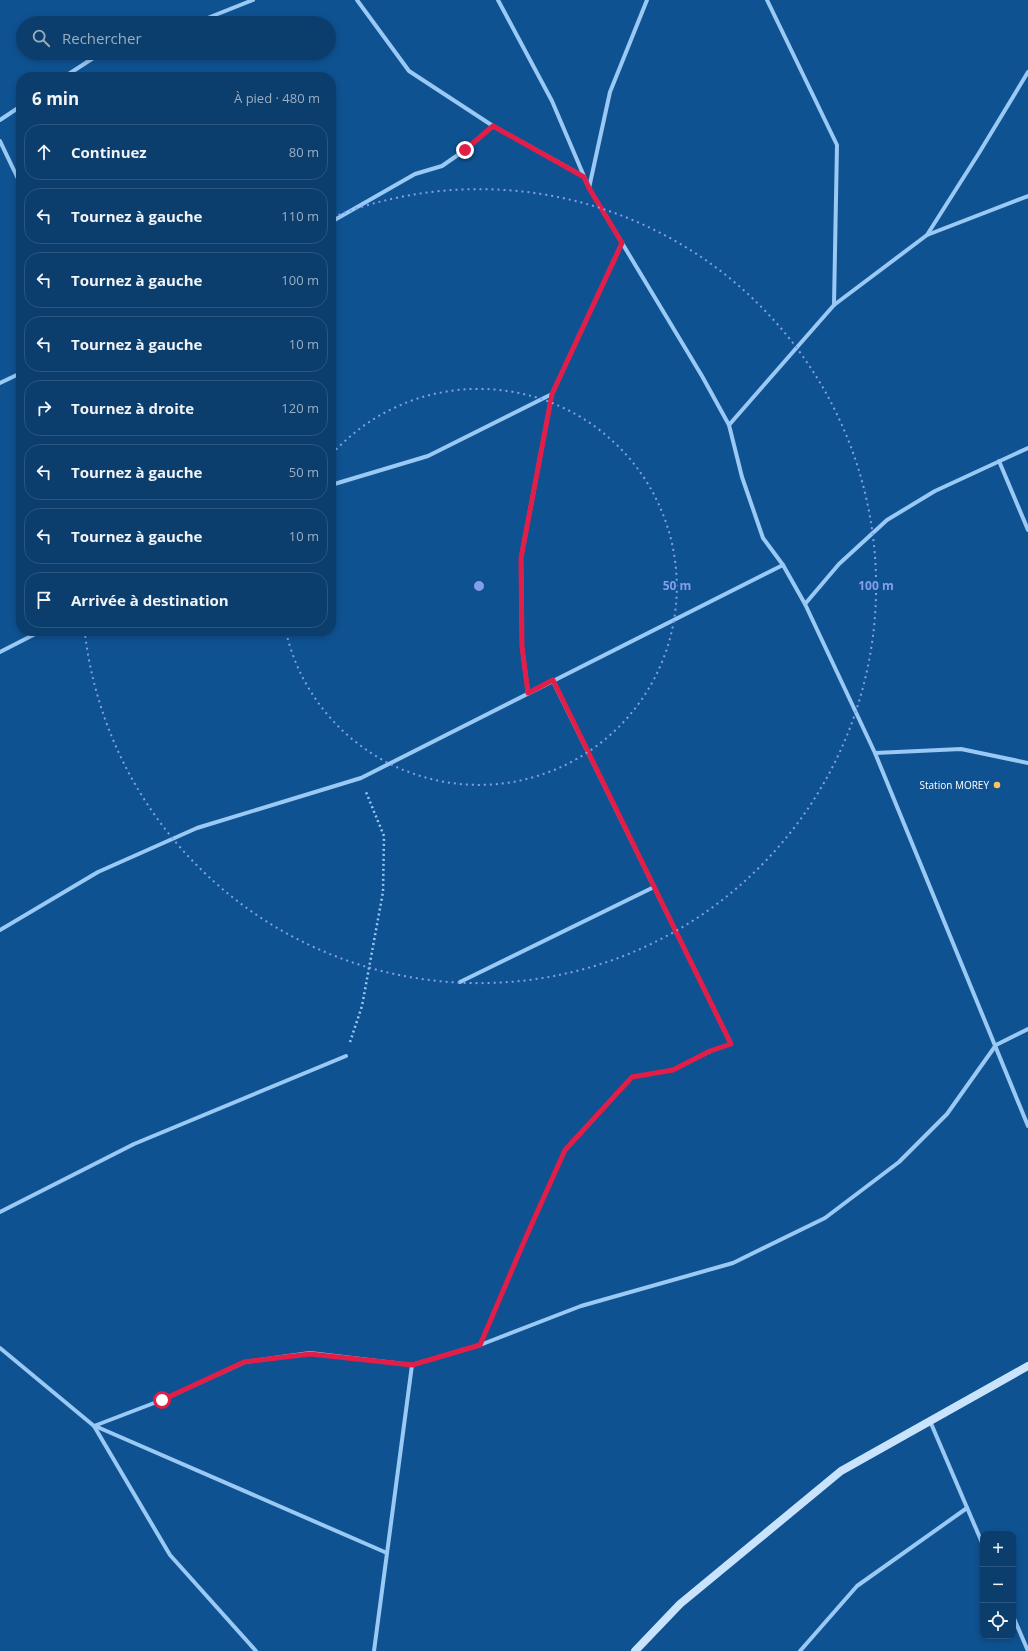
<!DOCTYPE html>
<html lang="fr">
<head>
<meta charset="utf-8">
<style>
	:root { --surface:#0b3e6d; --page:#144572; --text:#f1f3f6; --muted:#9aaec2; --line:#2b5780 }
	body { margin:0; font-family:"Open Sans",sans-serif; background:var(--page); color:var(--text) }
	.controls { position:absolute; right:12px; bottom:12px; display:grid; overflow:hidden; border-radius:8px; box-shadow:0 2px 6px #0003 }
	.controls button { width:36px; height:36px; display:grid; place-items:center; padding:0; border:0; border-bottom:1px solid var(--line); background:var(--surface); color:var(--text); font:20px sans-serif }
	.stop { position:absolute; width:12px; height:12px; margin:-9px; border:3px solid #e11d48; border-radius:50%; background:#fff }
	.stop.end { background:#e11d48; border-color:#fff; box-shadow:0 1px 4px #0008 }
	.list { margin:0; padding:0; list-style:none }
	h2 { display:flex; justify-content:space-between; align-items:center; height:52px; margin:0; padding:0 16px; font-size:17px }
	h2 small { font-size:13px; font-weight:400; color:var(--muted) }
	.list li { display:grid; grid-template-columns:26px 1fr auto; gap:12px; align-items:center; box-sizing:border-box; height:56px; margin:0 8px 8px; padding:0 8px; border:1px solid var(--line); border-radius:16px }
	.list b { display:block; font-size:15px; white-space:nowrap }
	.list em { font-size:13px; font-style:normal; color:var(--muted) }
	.icon { flex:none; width:22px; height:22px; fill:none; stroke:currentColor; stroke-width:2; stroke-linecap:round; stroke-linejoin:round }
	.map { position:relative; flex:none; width:1028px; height:1651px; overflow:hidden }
	.search { position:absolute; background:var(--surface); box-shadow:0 2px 6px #0003; left:16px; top:16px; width:320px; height:44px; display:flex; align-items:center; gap:10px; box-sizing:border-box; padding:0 14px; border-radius:22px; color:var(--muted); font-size:15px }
	.panel { position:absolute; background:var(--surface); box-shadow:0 2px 6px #0003; left:16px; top:72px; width:320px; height:564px; border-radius:16px }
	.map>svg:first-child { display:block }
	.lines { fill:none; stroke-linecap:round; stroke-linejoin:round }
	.path { stroke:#99c9f4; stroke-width:2.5; stroke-dasharray:2 3; stroke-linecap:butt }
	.minor { stroke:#99c9f4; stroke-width:4 }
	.secondary { stroke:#c9e3fd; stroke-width:8 }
	.route { stroke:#e11d48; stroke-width:5 }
	.ring { fill:none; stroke:#839eea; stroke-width:2; stroke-dasharray:2 4 }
	.poi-dot { fill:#ffc35c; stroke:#0f5291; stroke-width:1.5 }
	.labels { text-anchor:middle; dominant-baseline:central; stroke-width:3; stroke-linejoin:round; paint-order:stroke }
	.poi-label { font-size:10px; fill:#fff; stroke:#0f5291; text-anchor:end }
	.centre { fill:#839eea; stroke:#0f5291; stroke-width:2 }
	.ring-label { font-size:12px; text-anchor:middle; font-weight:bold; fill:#839eea; stroke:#0f5291; stroke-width:3; stroke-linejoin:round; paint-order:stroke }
</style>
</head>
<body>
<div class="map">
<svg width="1028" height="1651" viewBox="0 0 1028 1651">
	<rect width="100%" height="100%" fill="#0f5291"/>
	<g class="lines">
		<g class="path">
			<polyline points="350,1042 362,1006 383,892 384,836 366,792"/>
			<polyline points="489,1324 526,1237 565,1150 632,1077 673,1070 717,1049"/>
		</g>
		<g class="minor">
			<polyline points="357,0 409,71 493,126 583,176"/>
			<polyline points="498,0 552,101 589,188 702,376 729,425 742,477 763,538 783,565 805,604 875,753 1028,1126"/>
			<polyline points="767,0 837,145 834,305"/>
			<polyline points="195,23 253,0"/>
			<polyline points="64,77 98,55 103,53"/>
			<polyline points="0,120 21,106"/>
			<polyline points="0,141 21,185"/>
			<polyline points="589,188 610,92 647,0"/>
			<polyline points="331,222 415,174 442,166 465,150 493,126"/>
			<polyline points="927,235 979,153 1028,72"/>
			<polyline points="0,383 21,373"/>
			<polyline points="729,425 834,305 927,235 1028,196"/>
			<polyline points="999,461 1028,530"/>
			<polyline points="331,485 428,456 552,394 622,243"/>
			<polyline points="805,604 839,564 887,520 935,491 1028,448"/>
			<polyline points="0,652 41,631"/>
			<polyline points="553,681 731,1044"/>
			<polyline points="528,693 522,647 521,558 552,394"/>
			<polyline points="875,753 961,749 1028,763"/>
			<polyline points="0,930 98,872 197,828 361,778 783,565"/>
			<polyline points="460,982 654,887"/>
			<polyline points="0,1212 134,1144 346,1056"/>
			<polyline points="0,1348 94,1426 170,1555 256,1651"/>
			<polyline points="930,1421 983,1545"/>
			<polyline points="94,1426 162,1400 245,1362 310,1353 412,1365 480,1345 581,1306 733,1263 825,1218 899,1162 947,1114 996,1045 1028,1029"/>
			<polyline points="95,1426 387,1553"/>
			<polyline points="1013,1616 1028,1651"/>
			<polyline points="374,1651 412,1365"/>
			<polyline points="800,1651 857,1586 967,1508"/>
		</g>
		<polyline class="secondary" points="635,1651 680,1604 841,1471 1028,1366"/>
	</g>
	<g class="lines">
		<polyline class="route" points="162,1400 244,1362 310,1354 412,1365 480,1345 526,1237 565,1150 632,1077 673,1070 710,1051 731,1044 553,680 528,693 522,647 521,558 552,394 622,243 589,188 584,177 493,126 465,150"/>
	</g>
	<g class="ring">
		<path d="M332 454A198 198 0 1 1 286 632"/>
		<path d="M333 217A397 397 0 1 1 85 634"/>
	</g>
	<circle class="poi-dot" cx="997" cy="785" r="4"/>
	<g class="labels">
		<g class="poi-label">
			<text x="989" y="785">Station MOREY</text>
		</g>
	</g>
	<circle cx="479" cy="586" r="6" class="centre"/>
	<g class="ring-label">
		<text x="677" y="590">50 m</text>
		<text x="876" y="590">100 m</text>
	</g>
</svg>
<div class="controls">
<button>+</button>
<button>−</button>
<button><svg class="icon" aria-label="locate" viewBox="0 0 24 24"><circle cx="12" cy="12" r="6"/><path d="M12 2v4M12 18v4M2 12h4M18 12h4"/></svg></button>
</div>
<div class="stop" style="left:162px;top:1400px"></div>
<div class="stop end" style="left:465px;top:150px"></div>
<div class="search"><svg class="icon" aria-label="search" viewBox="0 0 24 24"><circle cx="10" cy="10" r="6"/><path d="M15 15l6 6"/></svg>Rechercher</div>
<section class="panel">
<h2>6 min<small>À pied · 480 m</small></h2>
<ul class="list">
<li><svg class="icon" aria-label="ahead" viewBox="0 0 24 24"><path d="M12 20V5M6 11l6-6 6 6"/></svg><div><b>Continuez</b></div><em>80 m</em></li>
<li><svg class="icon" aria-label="left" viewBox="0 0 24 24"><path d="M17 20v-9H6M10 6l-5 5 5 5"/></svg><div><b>Tournez à gauche</b></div><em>110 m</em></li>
<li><svg class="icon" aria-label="left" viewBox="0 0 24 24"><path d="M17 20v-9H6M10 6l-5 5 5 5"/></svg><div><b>Tournez à gauche</b></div><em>100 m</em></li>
<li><svg class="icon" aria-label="left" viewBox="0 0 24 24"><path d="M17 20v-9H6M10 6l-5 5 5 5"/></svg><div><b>Tournez à gauche</b></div><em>10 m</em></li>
<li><svg class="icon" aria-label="right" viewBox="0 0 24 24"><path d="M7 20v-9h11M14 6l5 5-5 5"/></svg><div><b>Tournez à droite</b></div><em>120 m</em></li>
<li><svg class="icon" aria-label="left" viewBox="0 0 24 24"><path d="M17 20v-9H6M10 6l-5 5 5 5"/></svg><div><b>Tournez à gauche</b></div><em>50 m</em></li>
<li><svg class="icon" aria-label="left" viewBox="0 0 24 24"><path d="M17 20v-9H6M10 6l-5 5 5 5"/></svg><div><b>Tournez à gauche</b></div><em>10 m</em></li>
<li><svg class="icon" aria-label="arrive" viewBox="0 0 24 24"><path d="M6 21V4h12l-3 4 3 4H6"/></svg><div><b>Arrivée à destination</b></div></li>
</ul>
</section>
</div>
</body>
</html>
